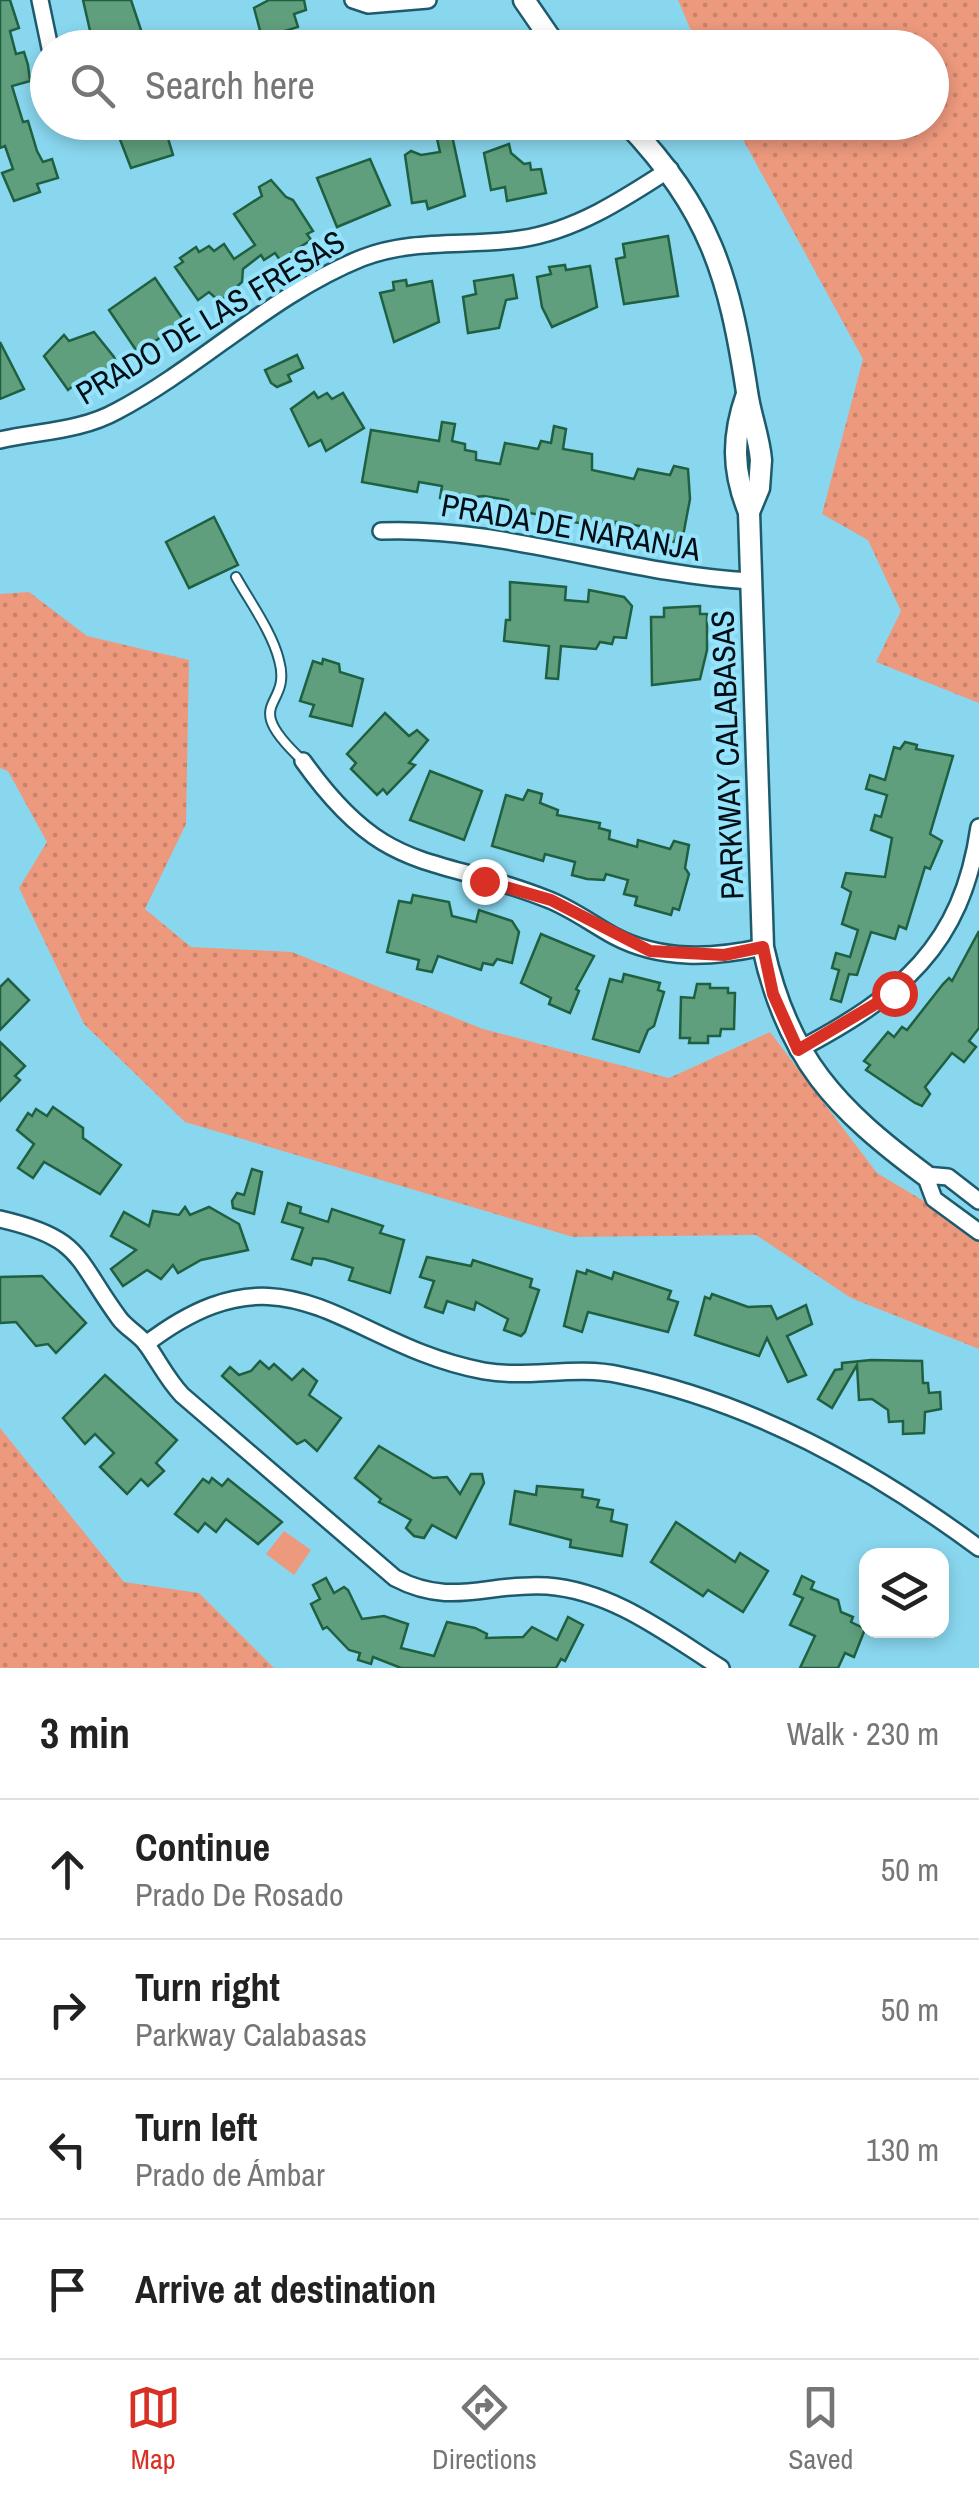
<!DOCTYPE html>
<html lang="en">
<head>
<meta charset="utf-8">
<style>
	:root { --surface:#fff; --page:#f6f6f6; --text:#222; --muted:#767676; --line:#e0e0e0; --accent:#d93025 }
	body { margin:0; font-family:"Archivo Narrow",sans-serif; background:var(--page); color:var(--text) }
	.controls { position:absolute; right:30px; bottom:30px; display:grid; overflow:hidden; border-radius:20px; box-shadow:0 5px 15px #0003 }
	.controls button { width:90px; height:90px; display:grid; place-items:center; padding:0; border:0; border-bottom:2px solid var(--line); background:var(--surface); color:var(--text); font:50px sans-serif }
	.stop { position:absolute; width:30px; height:30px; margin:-22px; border:8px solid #d93025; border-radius:50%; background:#fff }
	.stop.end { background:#d93025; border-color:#fff; box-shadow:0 2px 10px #0008 }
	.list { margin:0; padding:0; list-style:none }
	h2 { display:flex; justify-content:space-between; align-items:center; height:130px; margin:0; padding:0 40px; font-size:42px }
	h2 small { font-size:32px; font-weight:400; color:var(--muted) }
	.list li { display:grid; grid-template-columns:65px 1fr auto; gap:30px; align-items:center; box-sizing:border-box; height:140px; padding:0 40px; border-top:2px solid var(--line) }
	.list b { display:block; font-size:38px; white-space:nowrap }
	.list p { margin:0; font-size:32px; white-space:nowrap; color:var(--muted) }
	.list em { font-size:32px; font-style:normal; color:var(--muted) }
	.icon { flex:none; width:55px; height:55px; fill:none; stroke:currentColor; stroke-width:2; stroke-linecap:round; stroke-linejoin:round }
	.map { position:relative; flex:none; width:979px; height:1668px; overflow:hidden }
	.search { position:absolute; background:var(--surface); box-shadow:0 5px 15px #0003; left:30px; right:30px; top:30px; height:110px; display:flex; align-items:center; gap:25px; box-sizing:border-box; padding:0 35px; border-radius:55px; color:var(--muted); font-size:38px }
	.sheet { height:690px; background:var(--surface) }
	nav { display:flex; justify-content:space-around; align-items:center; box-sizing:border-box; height:140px; border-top:2px solid var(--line); background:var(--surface); font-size:28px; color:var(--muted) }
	nav a { display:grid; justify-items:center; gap:5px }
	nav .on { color:var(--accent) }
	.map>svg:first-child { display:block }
	.grass { fill:url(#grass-dots) }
	.pitch { fill:#ed997d }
	.building { fill:#609f7d; stroke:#1e6041; stroke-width:2.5 }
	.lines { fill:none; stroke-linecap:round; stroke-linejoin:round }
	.service-casing { stroke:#1d5b6c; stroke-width:12 }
	.minor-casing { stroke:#1d5b6c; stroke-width:20 }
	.tertiary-casing { stroke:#1d5b6c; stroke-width:25 }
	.service { stroke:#fff; stroke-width:8 }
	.minor { stroke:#fff; stroke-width:15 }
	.tertiary { stroke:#fff; stroke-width:20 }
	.route { stroke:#d93025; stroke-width:12 }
	.labels { text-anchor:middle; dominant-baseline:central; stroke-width:8; stroke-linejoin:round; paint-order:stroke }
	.street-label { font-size:32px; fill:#000e15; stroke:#96e4fc }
</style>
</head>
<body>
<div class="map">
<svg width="979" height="1668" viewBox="0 0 979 1668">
	<defs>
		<pattern id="grass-dots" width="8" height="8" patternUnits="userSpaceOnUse" patternTransform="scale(2.5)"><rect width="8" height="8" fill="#ed997d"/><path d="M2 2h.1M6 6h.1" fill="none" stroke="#c9836b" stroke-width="1.8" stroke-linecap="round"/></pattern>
	</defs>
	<rect width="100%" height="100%" fill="#89d7ef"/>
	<g class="grass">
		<polygon points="678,0 979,0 979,703 876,662 901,611 868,540 822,514 863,359 734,123 932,122 932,48 698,47"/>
		<polygon points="29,592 87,636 189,660 186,824 145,909 191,947 292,952 483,1029 669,1078 770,1032 877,1173 979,1234 979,1349 851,1298 756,1235 573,1237 185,1122 84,1024 19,888 47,842 8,771 0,768 0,594"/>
		<polygon points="0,1428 124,1582 199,1593 274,1668 0,1668"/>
	</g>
	<polygon class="pitch" points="284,1531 311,1550 294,1575 266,1554"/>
	<g class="building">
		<polygon points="0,0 10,0 19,28 10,31 16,54 24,52 28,65 30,81 12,86 23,122 28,121 37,151 43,162 52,159 58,178 37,184 40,192 14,201 2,173 13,169 5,146 0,148"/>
		<polygon points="83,0 131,0 147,48 94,48"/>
		<polygon points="269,0 304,0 306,10 294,14 298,27 262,38 254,8"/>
		<polygon points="136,122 163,122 173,155 131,168 116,129"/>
		<polygon points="450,126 465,196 428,209 426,201 412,203 405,155 411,151 421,155 440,152 435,130"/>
		<polygon points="509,144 511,153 524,164 530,163 531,170 541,169 546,193 507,201 505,187 491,190 484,153"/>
		<polygon points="370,159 390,205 337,227 317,178"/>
		<polygon points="271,180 286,197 293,200 313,231 307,234 311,240 280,260 275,253 264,260 261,255 243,269 242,282 220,302 209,292 198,300 175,267 183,262 180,258 196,247 199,252 209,246 214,251 224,244 234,259 255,245 234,214 262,196 259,187"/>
		<polygon points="668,236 678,296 624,304 616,259 625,257 623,244"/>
		<polygon points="565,265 566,270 590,266 597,307 552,327 542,307 537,277 551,274 549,267"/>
		<polygon points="513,275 517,298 506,300 499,328 468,333 463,297 476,294 474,281"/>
		<polygon points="155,278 184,321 138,353 109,310"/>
		<polygon points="406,280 407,286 432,281 439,322 394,342 380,293 394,290 393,282"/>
		<polygon points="94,332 114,357 116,362 110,367 114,372 85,392 78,382 68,390 44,356 64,335 69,341"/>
		<polygon points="0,342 24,389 0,399"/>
		<polygon points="297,355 303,368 288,375 291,381 277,387 271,383 265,370"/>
		<polygon points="314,392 318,398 327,393 332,399 343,393 364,428 326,451 321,440 309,446 291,409"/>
		<polygon points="442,422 455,424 452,441 465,444 465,450 476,452 476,460 500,464 505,443 538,449 541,441 551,443 554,426 566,429 563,449 592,454 592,470 634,479 638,469 670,475 674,466 688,469 690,499 683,536 677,534 675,542 658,539 639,534 640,526 616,522 614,529 579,523 506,508 508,500 484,496 475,497 474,504 440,498 442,486 419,482 417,492 362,482 371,430 439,441"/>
		<polygon points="214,517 238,565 189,588 166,542"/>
		<polygon points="510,582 566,587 565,600 588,602 589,590 624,597 632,606 626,638 614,637 612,644 600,642 596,649 561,646 558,679 546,678 549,646 504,641 506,620 510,620"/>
		<polygon points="700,606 700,614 707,614 707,650 700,679 652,685 651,617 664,617 664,608"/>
		<polygon points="323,659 339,664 340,672 363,679 352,726 310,716 314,705 300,701 313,661 322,664"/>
		<polygon points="385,713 409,736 417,730 428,740 409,763 415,765 387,794 383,789 377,795 351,769 356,763 347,754"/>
		<polygon points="905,742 917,745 916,749 953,756 930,834 942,841 930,869 925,867 906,929 899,926 895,939 871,932 857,975 849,974 841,1002 831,999 839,970 832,968 836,953 850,957 858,930 842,924 851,892 842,887 846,873 885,877 892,838 871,830 875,815 881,817 887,795 866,789 870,775 885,780 894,747 900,749"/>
		<polygon points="430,771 482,791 464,840 410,820"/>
		<polygon points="528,790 542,794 540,803 558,810 557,815 600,823 599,828 610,831 609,839 637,847 638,840 670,849 674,841 689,845 685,868 689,874 679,910 673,908 671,915 635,905 637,897 624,894 628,880 606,874 604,880 587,879 572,875 575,862 545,854 543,861 492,846 506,795 523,800"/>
		<polygon points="413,895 449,902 452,916 476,922 479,910 512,921 519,932 512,963 497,959 493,965 483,963 481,970 438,956 432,972 417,969 419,960 387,952 399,901 411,903"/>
		<polygon points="979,931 979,1028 969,1041 976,1047 964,1062 952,1053 925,1087 930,1094 922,1106 915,1103 866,1070 870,1065 864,1061 888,1032 894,1037 902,1027 907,1030 943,984 949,978 952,981"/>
		<polygon points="541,934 594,956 576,989 579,991 570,1013 549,1004 551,998 521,983"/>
		<polygon points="624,974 660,983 658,990 664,992 654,1026 648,1030 639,1052 593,1039 610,979 622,982"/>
		<polygon points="8,979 29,1000 0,1030 0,987"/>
		<polygon points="710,984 710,988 728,988 728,993 735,993 734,1029 721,1029 720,1036 708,1036 708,1043 689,1043 690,1038 680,1038 681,997 694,998 697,984"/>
		<polygon points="0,1042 25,1066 15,1076 20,1080 0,1101"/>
		<polygon points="53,1107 83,1128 83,1138 121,1165 100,1194 44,1162 33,1178 18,1168 34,1144 17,1130 28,1113 32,1116 36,1109 47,1116"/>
		<polygon points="252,1169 262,1172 254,1214 233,1208 232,1201 237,1193 244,1195"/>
		<polygon points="288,1203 301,1207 300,1213 328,1222 332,1209 383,1226 380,1233 404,1240 390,1293 349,1280 353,1268 324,1259 313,1258 311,1265 292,1259 303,1228 282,1222"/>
		<polygon points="185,1207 190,1215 209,1207 239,1224 248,1250 201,1260 178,1273 173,1265 161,1279 147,1270 123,1286 111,1269 136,1250 111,1236 124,1212 149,1226 153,1211 179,1215"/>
		<polygon points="427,1257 471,1266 473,1260 532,1279 530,1287 539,1290 525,1332 521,1336 504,1330 508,1319 476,1302 474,1310 447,1301 443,1313 425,1307 434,1281 420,1277"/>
		<polygon points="587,1270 612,1279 614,1272 671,1291 668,1299 678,1302 668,1332 588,1312 582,1332 564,1326 577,1271 586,1274"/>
		<polygon points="42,1276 86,1323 56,1353 48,1344 36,1346 16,1322 0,1323 0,1277"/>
		<polygon points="712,1294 748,1307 771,1306 777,1319 806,1305 812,1324 787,1336 806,1375 788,1382 767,1338 759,1356 695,1335 705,1297 710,1299"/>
		<polygon points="871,1360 922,1361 923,1383 928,1383 929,1393 940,1392 941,1409 925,1412 924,1433 903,1434 903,1421 889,1422 888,1410 872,1399 859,1400 857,1365 832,1408 818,1399 835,1370 842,1369 842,1363"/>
		<polygon points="260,1361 269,1369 274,1364 292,1380 303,1369 317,1381 309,1395 341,1418 317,1451 305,1440 297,1444 222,1376 230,1367 239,1375 251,1371"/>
		<polygon points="105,1375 177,1440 156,1463 164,1471 148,1486 141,1479 127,1494 100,1467 114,1453 95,1434 85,1444 63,1418"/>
		<polygon points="379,1446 433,1478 447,1477 460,1494 471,1474 482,1474 484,1483 456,1538 432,1525 424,1538 414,1536 406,1528 411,1520 379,1502 381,1499 355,1478"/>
		<polygon points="212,1478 222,1486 228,1479 282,1522 258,1544 226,1519 216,1532 205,1523 198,1532 175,1514 203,1479 209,1483"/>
		<polygon points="537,1486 583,1490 582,1497 599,1500 597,1507 613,1510 611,1521 627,1525 622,1556 570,1547 571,1540 510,1524 515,1491 536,1495"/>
		<polygon points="676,1522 735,1562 740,1553 768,1571 743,1612 708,1590 703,1596 651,1562"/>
		<polygon points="802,1576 814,1582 811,1589 838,1600 841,1612 853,1617 851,1622 865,1629 854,1657 845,1653 838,1668 800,1668 815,1636 790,1625 803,1598 794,1594"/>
		<polygon points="326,1578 334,1593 344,1587 348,1590 362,1619 384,1616 408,1624 401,1648 434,1656 447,1622 475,1628 487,1634 486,1638 523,1637 532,1627 557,1640 568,1617 583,1625 565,1661 561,1659 556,1668 401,1668 373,1657 371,1664 358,1660 360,1653 349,1650 327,1627 323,1629 311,1604 320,1599 313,1585"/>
	</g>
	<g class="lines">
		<defs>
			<path id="service" d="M 236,577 C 250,602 272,632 279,660 C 293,710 237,699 303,761"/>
			<g id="minor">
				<polyline points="40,0 50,48"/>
				<polyline points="353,0 368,5 428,0"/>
				<path d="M 0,440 C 40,431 81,431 117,411 C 202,366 272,294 362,258 C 414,238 467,247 520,239 C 575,231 624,199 670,169"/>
				<path d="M 381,531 C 505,526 627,575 751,581"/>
				<path d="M 303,761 C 386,878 431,853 547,899 C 571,908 592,924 614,936 C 661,961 713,958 763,947"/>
				<path d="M 798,1050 C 900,996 962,947 979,827"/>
				<polyline points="979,1201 948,1177 925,1175 934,1199 979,1232"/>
				<path d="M 0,1219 C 83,1238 75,1258 119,1318 C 126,1328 139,1334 147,1345 C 159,1362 167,1379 182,1395 L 395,1578 C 452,1608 488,1582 547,1586 C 613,1591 667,1634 721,1668"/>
				<path d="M 146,1344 C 290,1234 344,1345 484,1371 C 528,1379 575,1365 620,1375 C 752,1402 871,1468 979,1548"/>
			</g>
			<g id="tertiary">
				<polyline points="524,0 557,48"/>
				<path d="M 626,122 C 710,211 729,274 747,392 C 750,415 759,436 761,460 L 759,488 L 749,512"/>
				<path d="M 747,394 C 732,436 732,471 749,512 L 763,947 C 787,1058 836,1109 925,1175"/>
			</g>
		</defs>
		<use href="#service" class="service-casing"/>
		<use href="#minor" class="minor-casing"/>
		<use href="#tertiary" class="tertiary-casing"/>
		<use href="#service" class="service"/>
		<use href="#minor" class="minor"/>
		<use href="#tertiary" class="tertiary"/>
	</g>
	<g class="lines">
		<polyline class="route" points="484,881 551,900 650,951 724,955 763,947 773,994 798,1050 894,993"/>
	</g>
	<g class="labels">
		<g class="street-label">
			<text transform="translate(210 317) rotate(-31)">PRADO DE LAS FRESAS</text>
			<text transform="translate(571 527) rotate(10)">PRADA DE NARANJA</text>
			<text transform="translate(727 755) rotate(-92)">PARKWAY CALABASAS</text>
		</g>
	</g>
</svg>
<div class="controls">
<button><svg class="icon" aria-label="layers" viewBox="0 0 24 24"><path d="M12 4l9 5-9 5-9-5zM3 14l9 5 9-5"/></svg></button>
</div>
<div class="stop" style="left:894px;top:993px"></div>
<div class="stop end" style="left:484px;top:881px"></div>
<div class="search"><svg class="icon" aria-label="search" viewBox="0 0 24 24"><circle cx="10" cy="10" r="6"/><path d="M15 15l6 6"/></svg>Search here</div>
</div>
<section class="sheet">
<h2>3 min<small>Walk · 230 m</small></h2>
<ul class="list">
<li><svg class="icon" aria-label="ahead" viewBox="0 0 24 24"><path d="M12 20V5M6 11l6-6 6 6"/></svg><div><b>Continue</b><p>Prado De Rosado</p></div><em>50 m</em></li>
<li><svg class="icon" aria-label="right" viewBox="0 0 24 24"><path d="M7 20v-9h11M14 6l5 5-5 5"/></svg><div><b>Turn right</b><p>Parkway Calabasas</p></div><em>50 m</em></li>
<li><svg class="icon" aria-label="left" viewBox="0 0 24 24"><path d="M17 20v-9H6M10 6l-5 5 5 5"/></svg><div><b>Turn left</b><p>Prado de Ámbar</p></div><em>130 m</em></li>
<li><svg class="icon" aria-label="arrive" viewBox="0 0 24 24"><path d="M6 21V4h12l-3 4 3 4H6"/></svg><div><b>Arrive at destination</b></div></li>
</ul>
</section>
<nav>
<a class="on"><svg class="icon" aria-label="map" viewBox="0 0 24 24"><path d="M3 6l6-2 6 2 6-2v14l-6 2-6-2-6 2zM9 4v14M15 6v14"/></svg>Map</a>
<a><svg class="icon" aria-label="directions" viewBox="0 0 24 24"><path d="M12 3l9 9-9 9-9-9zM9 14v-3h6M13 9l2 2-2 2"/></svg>Directions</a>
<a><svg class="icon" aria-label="saved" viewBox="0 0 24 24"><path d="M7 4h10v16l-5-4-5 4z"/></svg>Saved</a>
</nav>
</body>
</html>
